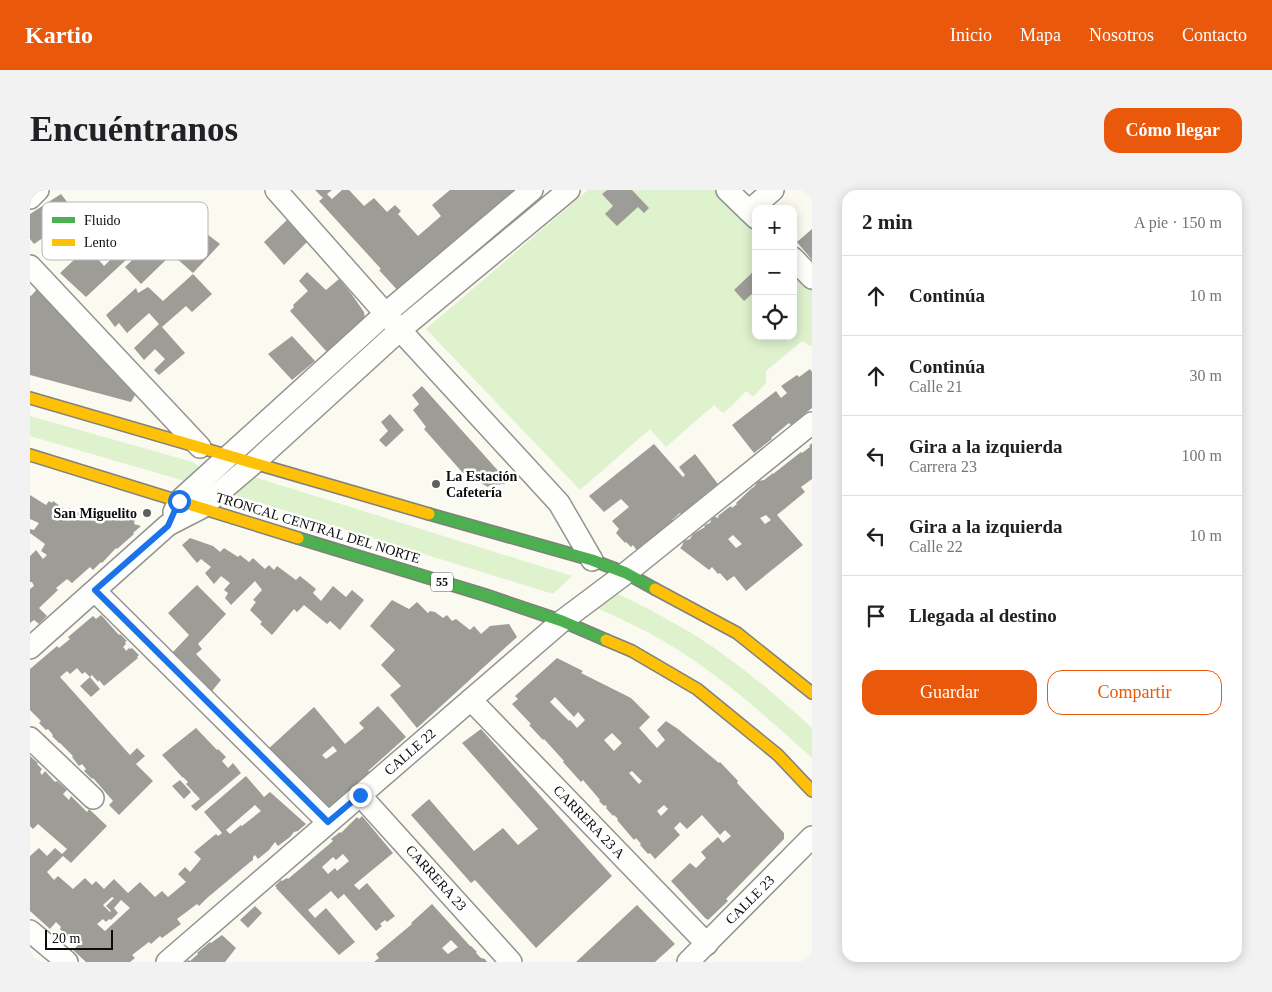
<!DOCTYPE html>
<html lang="es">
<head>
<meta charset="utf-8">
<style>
	:root { --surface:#fff; --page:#f2f2f2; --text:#202124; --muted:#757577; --line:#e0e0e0; --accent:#ea580c }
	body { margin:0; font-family:"Times New Roman",serif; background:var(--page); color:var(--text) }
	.controls { position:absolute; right:15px; top:15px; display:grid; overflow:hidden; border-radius:10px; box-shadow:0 2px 12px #0003 }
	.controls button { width:45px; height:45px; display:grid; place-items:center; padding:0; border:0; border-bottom:1px solid var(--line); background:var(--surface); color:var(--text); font:25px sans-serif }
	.scale { position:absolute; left:15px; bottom:12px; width:68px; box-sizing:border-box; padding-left:5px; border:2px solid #0c0c0c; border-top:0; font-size:14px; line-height:18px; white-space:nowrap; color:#0c0c0c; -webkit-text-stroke:4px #fff; paint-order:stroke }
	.stop { position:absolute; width:15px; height:15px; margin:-11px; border:4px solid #1a73e8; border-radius:50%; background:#fff }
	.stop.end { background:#1a73e8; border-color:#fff; box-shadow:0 1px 5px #0008 }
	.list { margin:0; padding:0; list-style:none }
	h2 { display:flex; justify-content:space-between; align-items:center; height:65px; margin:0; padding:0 20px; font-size:21px }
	h2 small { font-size:16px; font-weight:400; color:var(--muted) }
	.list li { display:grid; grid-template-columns:32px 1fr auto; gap:15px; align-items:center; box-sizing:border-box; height:80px; padding:0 20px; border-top:1px solid var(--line) }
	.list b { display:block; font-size:19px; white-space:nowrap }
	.list p { margin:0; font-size:16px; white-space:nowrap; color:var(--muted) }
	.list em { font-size:16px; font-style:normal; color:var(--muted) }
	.actions { display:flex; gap:10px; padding:15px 20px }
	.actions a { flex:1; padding:11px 0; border:1px solid var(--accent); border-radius:15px; text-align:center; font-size:18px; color:var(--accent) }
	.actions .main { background:var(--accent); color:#fff }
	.icon { flex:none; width:28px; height:28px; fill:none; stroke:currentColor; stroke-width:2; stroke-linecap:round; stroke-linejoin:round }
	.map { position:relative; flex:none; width:782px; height:772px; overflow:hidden; border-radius:15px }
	header { display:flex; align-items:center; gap:30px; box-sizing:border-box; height:70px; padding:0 25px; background:var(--accent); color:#fff }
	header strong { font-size:24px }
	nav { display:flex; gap:28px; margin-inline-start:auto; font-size:18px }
	.intro { display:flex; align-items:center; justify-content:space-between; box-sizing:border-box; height:120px; padding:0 30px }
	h1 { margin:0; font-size:35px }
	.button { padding:12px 22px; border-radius:15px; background:var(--accent); color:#fff; font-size:18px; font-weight:700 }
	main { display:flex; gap:30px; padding:0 30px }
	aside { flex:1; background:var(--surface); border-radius:15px; box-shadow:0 2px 12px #0003 }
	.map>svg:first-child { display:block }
	.green { fill:#def2ce }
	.building { fill:#9e9c96; fill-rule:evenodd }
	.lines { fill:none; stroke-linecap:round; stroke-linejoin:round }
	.street-casing { stroke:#94938f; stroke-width:24 }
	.fast-casing { stroke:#81807c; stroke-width:14 }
	.slow-casing { stroke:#81807c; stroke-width:14 }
	.street { stroke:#fefefd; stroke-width:21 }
	.fast { stroke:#4caf50; stroke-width:11 }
	.slow { stroke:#ffc107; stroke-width:11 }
	.route { stroke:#1a73e8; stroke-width:6 }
	.poi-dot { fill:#605f5c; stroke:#fff; stroke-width:2 }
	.labels { text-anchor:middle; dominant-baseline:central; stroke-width:5; stroke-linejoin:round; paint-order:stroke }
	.shield { fill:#fff; stroke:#555; stroke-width:1 }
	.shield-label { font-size:12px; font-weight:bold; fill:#0c0c0c }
	.poi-label { font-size:14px; font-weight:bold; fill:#0c0c0c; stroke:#fff; text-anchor:start }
	.street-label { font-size:14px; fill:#0c0c0c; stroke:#fff }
	.key { fill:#fff; stroke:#b6b6b6; stroke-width:1 }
	.key-label { font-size:14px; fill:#0c0c0c }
</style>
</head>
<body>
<header>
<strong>Kartio</strong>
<nav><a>Inicio</a><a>Mapa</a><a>Nosotros</a><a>Contacto</a></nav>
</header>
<div class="intro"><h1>Encuéntranos</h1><a class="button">Cómo llegar</a></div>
<main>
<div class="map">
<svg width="782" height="772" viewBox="0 0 782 772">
	<rect width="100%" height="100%" fill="#fbfaf0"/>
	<g class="green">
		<polygon points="558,0 689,0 726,37 726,146 763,146 763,76 782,95 782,154 780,156 772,151 736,181 736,193 723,207 716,201 701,217 693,223 684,215 636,257 620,239 550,300 396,139"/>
		<polygon points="0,226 163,272 173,280 158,292 0,246"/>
		<polygon points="205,281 542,386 523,404 188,300"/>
		<path d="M 582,401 C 615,417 649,434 680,455 C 716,480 750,508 782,538 L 782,568 C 736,526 689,484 635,452 C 613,439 590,428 566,418 Z"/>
	</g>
	<g class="building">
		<polygon points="285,0 302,0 297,4 302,9 312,0 319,0 334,16 344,8 357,22 365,15 371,21 368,24 388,46 411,26 402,15 420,0 484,0 370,103 349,80 351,79 289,11 293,8"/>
		<polygon points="577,0 602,0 619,18 614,23 608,17 587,36 575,24 583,16 572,4"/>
		<polygon points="31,4 41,17 31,24 36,32 4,54 0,49 0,24"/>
		<polygon points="78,22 110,57 56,107 30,83 61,54 70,62 66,67 74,76 94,57 70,30"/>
		<polygon points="257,30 277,52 254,75 234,52"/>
		<polygon points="782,39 782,70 767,52"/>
		<polygon points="177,44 190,54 163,83 135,58 142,51 156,65"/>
		<polygon points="125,48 141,65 111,94 95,77"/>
		<polygon points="726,79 726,105 723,103 714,111 704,100"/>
		<polygon points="277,82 296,100 309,89 320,102 334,122 335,128 297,162 260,121 264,117 263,115 278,101 269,91"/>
		<polygon points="163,84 182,104 162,122 156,116 132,137 155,163 129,185 124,180 135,169 125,159 114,170 104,158 129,134 119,123 97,143 89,133 85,137 76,125 106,98 108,103 118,97 133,111"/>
		<polygon points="8,98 23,116 25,114 33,122 30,124 105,205 101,212 0,185 0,105 1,106"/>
		<polygon points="262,146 285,171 262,190 238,164"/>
		<polygon points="780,179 782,182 782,218 761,235 759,233 741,248 742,249 724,263 702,235 746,201 751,208 757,203 751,196 767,185 769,187"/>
		<polygon points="392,196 471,284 469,286 475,294 460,295 458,297 432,282 394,239 396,237 383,220 389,214 382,205"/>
		<polygon points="360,224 374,240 356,257 349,250 358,241 351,232"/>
		<path d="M 782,253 L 782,289 L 771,297 L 775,302 L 747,325 L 773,355 L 716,401 L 704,386 L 697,391 L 690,383 L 688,384 L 682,377 L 679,380 L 650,358 L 652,356 L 654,351 L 660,349 L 663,344 L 675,337 L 674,336 L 675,335 L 680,333 L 682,328 L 685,327 L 689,328 L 688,326 L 698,318 L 701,316 L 702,318 L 707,314 L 706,313 L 722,298 L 724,297 L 728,291 L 734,290 L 743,283 L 743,284 L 771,262 L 772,263 L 780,257 L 779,256 ZM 736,325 L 741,330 L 735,334 L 730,328 ZM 703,345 L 712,354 L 706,358 L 698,349 Z"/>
		<polygon points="624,254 653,287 655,285 649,277 665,264 688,294 676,303 677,304 671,309 670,308 652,324 650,323 642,330 644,331 615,353 615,354 607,361 603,355 601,357 596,352 595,353 586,343 589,339 582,331 599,317 591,309 574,322 559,306"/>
		<polygon points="0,305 16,315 19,311 22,313 23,311 37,321 39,318 50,323 54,318 68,323 69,321 80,324 80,326 82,326 89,329 94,325 105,328 104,334 111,336 103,343 104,344 87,359 86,358 72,373 71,372 63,380 60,377 42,393 37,389 26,398 28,400 9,418 17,426 9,434 4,430 0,433 0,399 4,396 2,392 0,392 0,366 6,360 13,369 17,365 11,361 15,354 0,343 0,339 4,340 9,333 0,329"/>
		<polygon points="160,348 183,356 189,361 190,362 194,358 208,367 210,365 219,372 223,368 235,379 239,375 244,380 247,376 266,390 270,386 286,399 283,403 291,411 303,396 316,407 322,400 334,410 310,440 300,431 297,434 274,415 267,422 264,419 242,445 230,434 232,432 220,420 226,412 223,410 232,400 225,391 201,415 195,408 198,403 194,400 200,393 191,386 184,394 175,383 181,377 171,369 167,373 152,355"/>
		<polygon points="167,395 196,424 168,454 172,459 166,464 191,490 182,501 143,462 159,445 138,423"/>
		<polygon points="362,410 379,419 387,412 398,423 400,421 405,422 413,428 417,425 422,431 426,429 440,440 444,436 451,444 460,436 479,434 487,447 387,538 360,505 371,496 351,475 365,460 340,436"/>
		<polygon points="71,425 89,445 90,444 97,451 95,452 96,454 93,457 95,459 96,461 99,458 100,459 102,458 109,465 107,467 108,468 74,496 69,490 68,492 62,485 60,487 55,482 52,484 47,478 40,484 37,481 30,487 100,565 107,558 115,566 106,574 123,591 89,625 79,615 83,611 63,588 62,589 54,581 56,579 52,574 49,576 42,567 43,566 30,553 29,553 22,546 23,545 18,539 16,540 9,533 11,531 0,520 0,479 27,456 29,458 40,449 38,447 63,426 66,429"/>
		<path d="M 527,468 L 553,481 L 551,483 L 601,508 L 620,527 L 609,538 L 627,558 L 635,550 L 627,540 L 636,531 L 648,539 L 689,573 L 690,572 L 708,591 L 707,593 L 754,643 L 754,649 L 696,709 L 698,711 L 678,730 L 677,729 L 676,729 L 641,691 L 660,673 L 666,678 L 676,668 L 671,662 L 688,647 L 693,653 L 701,646 L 695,640 L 690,645 L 672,625 L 657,639 L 650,632 L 644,638 L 650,645 L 625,669 L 620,663 L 618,664 L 610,655 L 611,654 L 606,648 L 604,650 L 587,630 L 588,629 L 584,625 L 583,626 L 576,618 L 577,617 L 575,615 L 574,616 L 569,611 L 570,610 L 553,590 L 551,592 L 533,572 L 534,571 L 514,549 L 513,550 L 499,535 L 501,534 L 482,514 L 488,509 L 485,506 ZM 525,507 L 544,527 L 548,522 L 555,530 L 547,538 L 540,530 L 539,531 L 520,512 ZM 582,543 L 592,553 L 584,561 L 574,550 ZM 602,581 L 612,591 L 609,594 L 599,583 ZM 634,615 L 638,619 L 631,626 L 627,621 Z"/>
		<polygon points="60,487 70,499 61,507 50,496"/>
		<path d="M 348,516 L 376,547 L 338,581 L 340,582 L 294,626 L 236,561 L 284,517 L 315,554 L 334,538 L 329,533 ZM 303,556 L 307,561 L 296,569 L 292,565 Z"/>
		<polygon points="166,538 187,560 188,559 196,567 192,571 198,578 203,573 211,583 166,621 161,616 170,609 156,594 158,592 153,587 153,588 132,565"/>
		<polygon points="451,539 582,686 506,758 445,690 441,693 381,625 399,609 444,661 473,638 488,655 508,639 432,553"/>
		<path d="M 0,566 L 8,573 L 7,574 L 12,579 L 10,582 L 12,585 L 15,581 L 25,592 L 27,591 L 37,600 L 33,604 L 39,610 L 41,606 L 57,622 L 59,619 L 77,636 L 41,673 L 33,666 L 17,682 L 24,690 L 28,686 L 43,699 L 55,688 L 62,695 L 66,691 L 74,699 L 84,689 L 98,703 L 110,692 L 125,707 L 132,701 L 138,707 L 156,692 L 148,684 L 155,677 L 160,682 L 171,669 L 164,662 L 186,644 L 188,646 L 192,643 L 174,622 L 216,586 L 234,607 L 240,602 L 276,634 L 268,641 L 264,642 L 260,647 L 248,656 L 245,652 L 239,660 L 228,669 L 225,665 L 223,667 L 223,670 L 219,673 L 177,708 L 169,716 L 167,714 L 147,729 L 151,734 L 132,748 L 130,746 L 121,754 L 119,752 L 102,765 L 105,768 L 100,772 L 56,772 L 43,760 L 49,754 L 40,745 L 39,747 L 30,739 L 31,737 L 26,732 L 20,739 L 0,721 L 0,666 L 9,658 L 17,666 L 25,658 L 32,664 L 37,659 L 8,634 L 3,639 L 0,636 ZM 225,615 L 231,621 L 212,636 L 211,635 L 200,644 L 196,640 ZM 82,707 L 84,708 L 76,716 L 81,721 L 80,722 L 73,715 ZM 91,710 L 100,718 L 75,741 L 67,734 L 73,729 L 76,732 L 79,729 L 81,730 L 88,723 L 84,718 Z"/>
		<polygon points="150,590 161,602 154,609 142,596"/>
		<path d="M 332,626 L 363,663 L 324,695 L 329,700 L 337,693 L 365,726 L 357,732 L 355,730 L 350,734 L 352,736 L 346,741 L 314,704 L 308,709 L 301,701 L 278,720 L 285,728 L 296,718 L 325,752 L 309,765 L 246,698 L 247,698 L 245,696 L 251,690 L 252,691 L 257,688 L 258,689 L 303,651 L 301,649 L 310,642 L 311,643 L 327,627 L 329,629 ZM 313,664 L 319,671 L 307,681 L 305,678 L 298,684 L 292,677 L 303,667 L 306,670 Z"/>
		<path d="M 402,714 L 440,756 L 441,756 L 447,762 L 446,763 L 451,768 L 455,769 L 457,772 L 344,772 L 349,768 L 346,764 L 382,734 L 381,733 ZM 421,750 L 428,757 L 418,764 L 412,758 Z"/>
		<polygon points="607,715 645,754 625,772 546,772"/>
		<polygon points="225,716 232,723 218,738 210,730"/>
		<polygon points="192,745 206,758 195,772 156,772 158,770 160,771 168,764 167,763 180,752 181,753"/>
	</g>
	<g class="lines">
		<defs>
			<g id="street">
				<polyline points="246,0 370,140 529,313 562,370"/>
				<polyline points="697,0 726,28"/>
				<polyline points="0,8 8,0"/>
				<polyline points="719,21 743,0"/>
				<polyline points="763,68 782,88"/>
				<polyline points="0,76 170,257"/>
				<polyline points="144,322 149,311 355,124 502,0"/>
				<polyline points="65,401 298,632"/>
				<polyline points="0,458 138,335 171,318 224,273 370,140 539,0"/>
				<polyline points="441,510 677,754"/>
				<polyline points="0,548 63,608"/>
				<polyline points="330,605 481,772"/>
				<polyline points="0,741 37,772"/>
				<polyline points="137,772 532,431 596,383 782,233"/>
				<polyline points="658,772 782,647"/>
			</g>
			<g id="fast">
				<polyline points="399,324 562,370 596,383 625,399"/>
				<polyline points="268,348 455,405 532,431 576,450"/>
			</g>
			<g id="slow">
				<polyline points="0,208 399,324"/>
				<polyline points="0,265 268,348"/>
				<polyline points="625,399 707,443 782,503"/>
				<polyline points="576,450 602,461 667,499 748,565 782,601"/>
			</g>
		</defs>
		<use href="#street" class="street-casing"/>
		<use href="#fast" class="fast-casing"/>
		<use href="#slow" class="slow-casing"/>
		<use href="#street" class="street"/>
		<use href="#fast" class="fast"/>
		<use href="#slow" class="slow"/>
	</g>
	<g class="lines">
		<polyline class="route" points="149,311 138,336 65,400 298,632 330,605"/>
	</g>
	<g class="poi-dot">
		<circle cx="406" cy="294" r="5"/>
		<circle cx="117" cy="323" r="5"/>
	</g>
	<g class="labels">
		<rect class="shield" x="401" y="382.5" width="22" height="19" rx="4"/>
		<g class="shield-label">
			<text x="412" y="392">55</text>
		</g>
		<g class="poi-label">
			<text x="416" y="286">La Estación<tspan x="416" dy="16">Cafetería</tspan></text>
			<text x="107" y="323" text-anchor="end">San Miguelito</text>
		</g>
		<g class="street-label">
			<text transform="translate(288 338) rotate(17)">TRONCAL CENTRAL DEL NORTE</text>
			<text transform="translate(380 562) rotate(-41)">CALLE 22</text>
			<text transform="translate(559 632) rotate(46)">CARRERA 23 A</text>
			<text transform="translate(406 688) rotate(48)">CARRERA 23</text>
			<text transform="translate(720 710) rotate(-45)">CALLE 23</text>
		</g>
	</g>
	<rect x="12" y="12" width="166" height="58" rx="8" class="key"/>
	<rect x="22" y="27" width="23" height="6" fill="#4caf50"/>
	<rect x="22" y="49" width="23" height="7" fill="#ffc107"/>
	<g class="key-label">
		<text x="54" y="35">Fluido</text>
		<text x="54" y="57">Lento</text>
	</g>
</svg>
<div class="controls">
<button>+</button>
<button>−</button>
<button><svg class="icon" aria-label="locate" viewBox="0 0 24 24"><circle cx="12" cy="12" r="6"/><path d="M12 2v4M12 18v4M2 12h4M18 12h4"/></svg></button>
</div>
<div class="scale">20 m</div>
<div class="stop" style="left:149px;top:311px"></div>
<div class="stop end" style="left:330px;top:605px"></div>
</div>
<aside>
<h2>2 min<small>A pie · 150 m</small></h2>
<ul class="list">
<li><svg class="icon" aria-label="ahead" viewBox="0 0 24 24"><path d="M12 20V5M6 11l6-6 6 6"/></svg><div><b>Continúa</b></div><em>10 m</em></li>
<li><svg class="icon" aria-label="ahead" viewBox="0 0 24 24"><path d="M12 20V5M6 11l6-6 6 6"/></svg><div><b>Continúa</b><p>Calle 21</p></div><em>30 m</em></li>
<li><svg class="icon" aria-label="left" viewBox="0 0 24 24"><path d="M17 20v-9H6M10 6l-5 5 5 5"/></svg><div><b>Gira a la izquierda</b><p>Carrera 23</p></div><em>100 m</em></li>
<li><svg class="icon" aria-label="left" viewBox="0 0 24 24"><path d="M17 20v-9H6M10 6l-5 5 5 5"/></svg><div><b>Gira a la izquierda</b><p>Calle 22</p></div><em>10 m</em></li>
<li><svg class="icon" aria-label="arrive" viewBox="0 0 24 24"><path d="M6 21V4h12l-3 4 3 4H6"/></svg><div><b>Llegada al destino</b></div></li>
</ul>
<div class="actions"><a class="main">Guardar</a><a>Compartir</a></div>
</aside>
</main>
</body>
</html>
